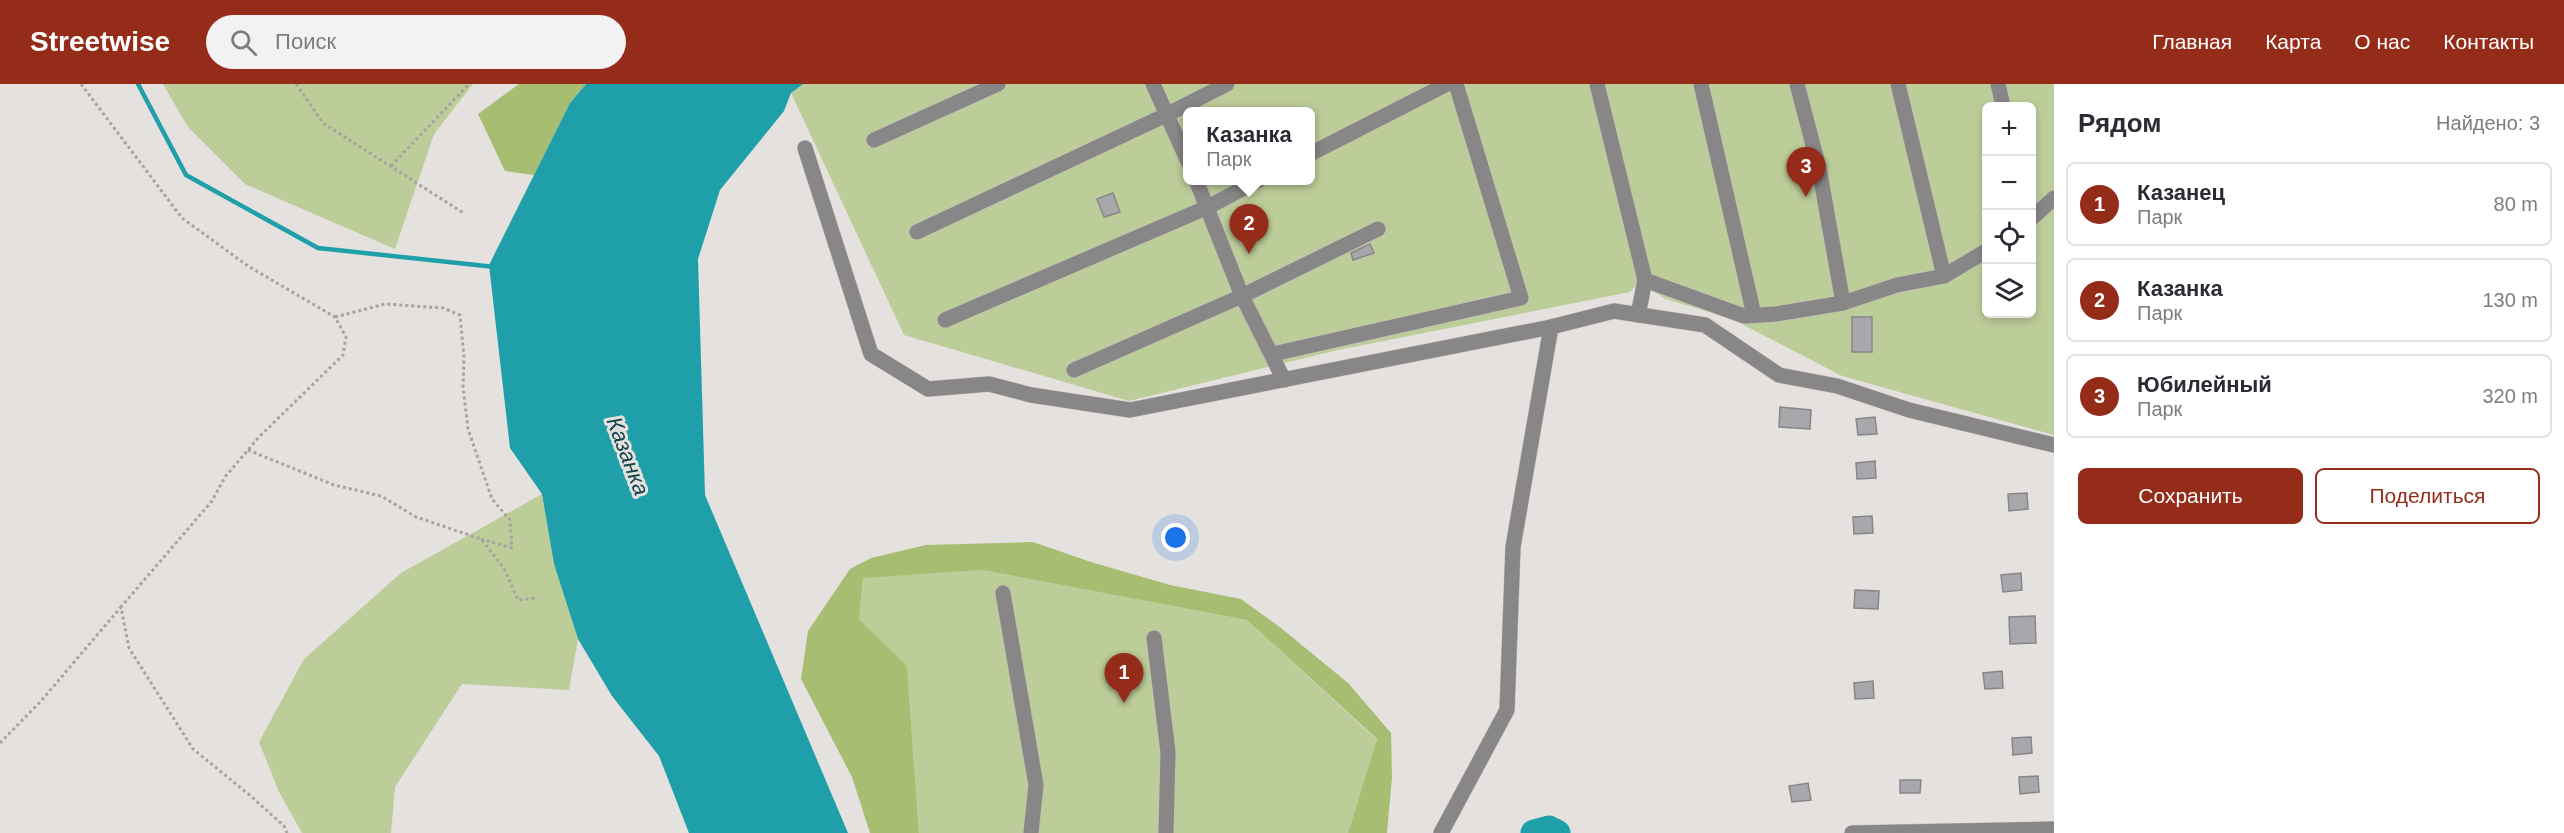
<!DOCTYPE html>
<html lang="ru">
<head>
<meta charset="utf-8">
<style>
	:root { --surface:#fff; --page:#f2f2f3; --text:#2b2b33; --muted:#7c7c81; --line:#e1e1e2; --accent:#952c19 }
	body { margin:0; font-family:Helvetica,sans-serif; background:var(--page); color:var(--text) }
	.controls { position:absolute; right:18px; top:18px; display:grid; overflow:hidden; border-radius:9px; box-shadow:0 3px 9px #0003 }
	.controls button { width:54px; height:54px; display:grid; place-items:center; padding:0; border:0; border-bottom:2px solid var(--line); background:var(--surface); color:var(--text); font:30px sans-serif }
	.you { position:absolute; left:1176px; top:454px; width:21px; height:21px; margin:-15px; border:4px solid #fff; border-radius:50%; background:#1a73e8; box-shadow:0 0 0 9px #1a73e833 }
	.badge { display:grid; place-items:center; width:39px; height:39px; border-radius:50%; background:var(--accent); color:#fff; font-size:20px; font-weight:700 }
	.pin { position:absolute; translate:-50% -50px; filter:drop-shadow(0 2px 3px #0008) }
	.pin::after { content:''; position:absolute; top:32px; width:21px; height:18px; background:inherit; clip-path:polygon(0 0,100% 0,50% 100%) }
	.popup { position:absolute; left:1183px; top:23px; width:132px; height:78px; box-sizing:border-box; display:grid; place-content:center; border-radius:9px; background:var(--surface); filter:drop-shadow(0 2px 4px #0005); font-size:20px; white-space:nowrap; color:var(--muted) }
	.popup b { font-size:22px; color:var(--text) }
	.popup::after { content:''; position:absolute; left:50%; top:100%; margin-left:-12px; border:12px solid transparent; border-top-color:var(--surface) }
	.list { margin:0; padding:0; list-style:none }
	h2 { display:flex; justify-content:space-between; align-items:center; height:78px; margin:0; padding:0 24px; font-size:26px }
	h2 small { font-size:20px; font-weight:400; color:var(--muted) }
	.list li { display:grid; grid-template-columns:39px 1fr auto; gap:18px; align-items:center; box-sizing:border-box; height:84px; margin:0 12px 12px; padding:0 12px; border:2px solid var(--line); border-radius:9px }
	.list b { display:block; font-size:22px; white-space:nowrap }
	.list p { margin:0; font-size:20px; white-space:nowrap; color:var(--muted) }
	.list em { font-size:20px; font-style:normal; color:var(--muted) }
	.actions { display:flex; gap:12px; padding:18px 24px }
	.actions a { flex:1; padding:14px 0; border:2px solid var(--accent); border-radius:9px; text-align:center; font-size:21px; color:var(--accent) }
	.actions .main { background:var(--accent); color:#fff }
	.icon { flex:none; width:33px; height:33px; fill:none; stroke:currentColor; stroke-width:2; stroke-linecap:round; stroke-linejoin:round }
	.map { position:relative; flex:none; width:2054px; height:749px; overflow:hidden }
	header { display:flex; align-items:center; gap:36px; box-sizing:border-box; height:84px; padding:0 30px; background:var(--accent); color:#fff }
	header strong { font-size:28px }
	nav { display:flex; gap:33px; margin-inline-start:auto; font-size:21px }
	.search { width:420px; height:54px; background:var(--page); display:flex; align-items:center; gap:15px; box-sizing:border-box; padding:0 21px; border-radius:33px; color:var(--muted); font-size:22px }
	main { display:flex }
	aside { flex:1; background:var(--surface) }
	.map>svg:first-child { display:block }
	.green { fill:#bdcd99; fill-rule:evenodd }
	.forest { fill:#a7bd71 }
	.water { fill:#1e9fa9 }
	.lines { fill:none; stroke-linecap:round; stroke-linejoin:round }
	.stream { stroke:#1e9fa9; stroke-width:4.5 }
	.river { stroke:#1e9fa9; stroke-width:27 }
	.building { fill:#a8a8ac; stroke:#87878a; stroke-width:1.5 }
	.minor-casing { stroke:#c0bcba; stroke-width:16 }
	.path { stroke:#a6a3a0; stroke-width:3; stroke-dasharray:3 3; stroke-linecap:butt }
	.minor { stroke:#888686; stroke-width:15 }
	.labels { text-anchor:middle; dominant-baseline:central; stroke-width:6; stroke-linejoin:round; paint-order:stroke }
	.water-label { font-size:22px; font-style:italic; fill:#11454a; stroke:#e5e1de }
</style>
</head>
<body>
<header>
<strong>Streetwise</strong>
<div class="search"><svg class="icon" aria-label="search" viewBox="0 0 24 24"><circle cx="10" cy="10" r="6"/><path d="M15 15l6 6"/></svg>Поиск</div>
<nav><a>Главная</a><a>Карта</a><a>О нас</a><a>Контакты</a></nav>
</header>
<main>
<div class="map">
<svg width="2054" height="749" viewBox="0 0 2054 749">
	<rect width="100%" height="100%" fill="#e5e1de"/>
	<g class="green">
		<polygon points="163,0 473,0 434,50 395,165 245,100 188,43"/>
		<path d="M 803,0 L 1594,0 L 1639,198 L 1630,208 L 1338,266 L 1129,317 L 904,251 L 791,9 ZM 1188,27 L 1310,27 L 1310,96 L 1188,96 Z"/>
		<path d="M 1601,0 L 2054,0 L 2054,351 L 1842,292 L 1732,235 L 1666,215 L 1646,203 ZM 1986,22 L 2032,22 L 2032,230 L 1986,230 Z"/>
		<polygon points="542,410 554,480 578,555 569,606 462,600 395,703 391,749 302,749 279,708 259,658 304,575 401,489"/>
		<polygon points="982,486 1247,536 1377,656 1348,749 919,749 907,582 859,535 863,493"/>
	</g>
	<g class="forest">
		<polygon points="519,0 586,0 570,19 534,91 505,87 478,30"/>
		<polygon points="1033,458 1091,478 1170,501 1241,515 1281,544 1348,599 1391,649 1392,693 1387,749 1348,749 1377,655 1247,536 982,486 863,494 859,535 907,582 919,749 870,749 852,693 801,595 808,547 850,485 871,474 926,461"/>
	</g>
	<polygon class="water" points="586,0 803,0 791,9 784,27 720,106 698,175 705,411 848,749 689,749 659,672 612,612 578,555 554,480 542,410 510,364 489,181 570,19"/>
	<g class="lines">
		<polyline class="stream" points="138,0 186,91 318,164 495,183"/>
		<polyline class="river" points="1534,749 1549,745 1557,749"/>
	</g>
	<g class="building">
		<polygon points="1113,109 1120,128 1104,133 1097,115"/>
		<polygon points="1370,160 1374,169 1353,176 1351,169"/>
		<rect x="1852" y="233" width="20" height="35"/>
		<polygon points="1780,323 1811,326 1810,345 1779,343"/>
		<polygon points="1875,333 1877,350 1858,351 1856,335"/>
		<polygon points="1875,377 1876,394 1857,395 1856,379"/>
		<polygon points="2027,409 2028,425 2009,427 2008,410"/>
		<polygon points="1872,432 1873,449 1854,450 1853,433"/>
		<polygon points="2021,489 2022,506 2003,508 2001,491"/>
		<polygon points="1855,506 1879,507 1878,525 1854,524"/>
		<polygon points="2035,532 2036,559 2010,560 2009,533"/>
		<polygon points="2002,587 2003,604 1985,605 1983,589"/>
		<polygon points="1873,597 1874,614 1855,615 1854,599"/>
		<polygon points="2031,653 2032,669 2013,671 2012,654"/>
		<polygon points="2038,692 2039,708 2020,710 2019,693"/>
		<polygon points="1900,696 1921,696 1920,709 1900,709"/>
		<polygon points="1808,699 1811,716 1792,718 1789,702"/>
	</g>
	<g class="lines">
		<defs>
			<g id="minor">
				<polyline points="1153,0 1188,78"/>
				<polyline points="1597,0 1645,196 1638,231"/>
				<polyline points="1701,0 1754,231"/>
				<polyline points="1797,0 1819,84 1843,219"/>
				<polyline points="1898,0 1944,192"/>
				<polyline points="1998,0 2003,22"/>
				<polyline points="874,56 998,0"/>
				<polyline points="805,64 871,270 928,305 989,300 1031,311 1130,326 1551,243"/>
				<polyline points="1310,70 1447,0"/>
				<polyline points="1196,96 1242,212 1284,296"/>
				<polyline points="2032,134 2054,114"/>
				<polyline points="917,148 1166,31 1227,0"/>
				<polyline points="1645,196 1744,232 1776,230 1843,219 1897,201 1944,192 1986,167"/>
				<polyline points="945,236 1208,123 1259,96"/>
				<polyline points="1273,270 1521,214 1456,0"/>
				<polyline points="1074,286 1242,212 1378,145"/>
				<polyline points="1003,509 1036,701 1031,749"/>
				<polyline points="1154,554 1168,668 1166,749"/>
				<polyline points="1441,749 1507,626 1513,463 1551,243 1614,227 1705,241 1779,291 1837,302 1909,326 2054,361"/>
				<polyline points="1852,749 2054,745"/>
			</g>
		</defs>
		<use href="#minor" class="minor-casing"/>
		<g class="path">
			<polyline points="81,0 182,134 248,182 335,233 346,253 343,271 259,353 225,393 212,417 121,523 129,564 193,665 252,713 284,742 287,749"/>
			<polyline points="296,0 323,39 465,130"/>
			<polyline points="391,82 469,0"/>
			<polyline points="335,233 385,220 443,224 460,231 464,273 463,303 468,345 492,415 510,436 512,464 481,455"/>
			<polyline points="248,366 334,401 381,412 416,433 481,455 504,484 518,516 535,514"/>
			<polyline points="0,659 41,617 121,523"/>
		</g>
		<use href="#minor" class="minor"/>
	</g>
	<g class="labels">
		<g class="water-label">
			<text transform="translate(628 372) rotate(69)">Казанка</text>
		</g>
	</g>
</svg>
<div class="controls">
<button>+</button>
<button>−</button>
<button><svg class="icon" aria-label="locate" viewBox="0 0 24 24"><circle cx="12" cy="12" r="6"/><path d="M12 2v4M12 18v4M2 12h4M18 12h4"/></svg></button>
<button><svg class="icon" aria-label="layers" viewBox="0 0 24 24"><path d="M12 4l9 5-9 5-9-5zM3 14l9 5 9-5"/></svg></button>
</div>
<div class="you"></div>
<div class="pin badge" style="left:1124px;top:619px">1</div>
<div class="pin badge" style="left:1249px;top:170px">2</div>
<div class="popup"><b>Казанка</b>Парк</div>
<div class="pin badge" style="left:1806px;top:113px">3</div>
</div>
<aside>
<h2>Рядом<small>Найдено: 3</small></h2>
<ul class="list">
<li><span class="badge">1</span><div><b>Казанец</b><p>Парк</p></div><em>80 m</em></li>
<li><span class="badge">2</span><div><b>Казанка</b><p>Парк</p></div><em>130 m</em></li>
<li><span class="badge">3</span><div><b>Юбилейный</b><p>Парк</p></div><em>320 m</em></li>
</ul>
<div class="actions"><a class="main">Сохранить</a><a>Поделиться</a></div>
</aside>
</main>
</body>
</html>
